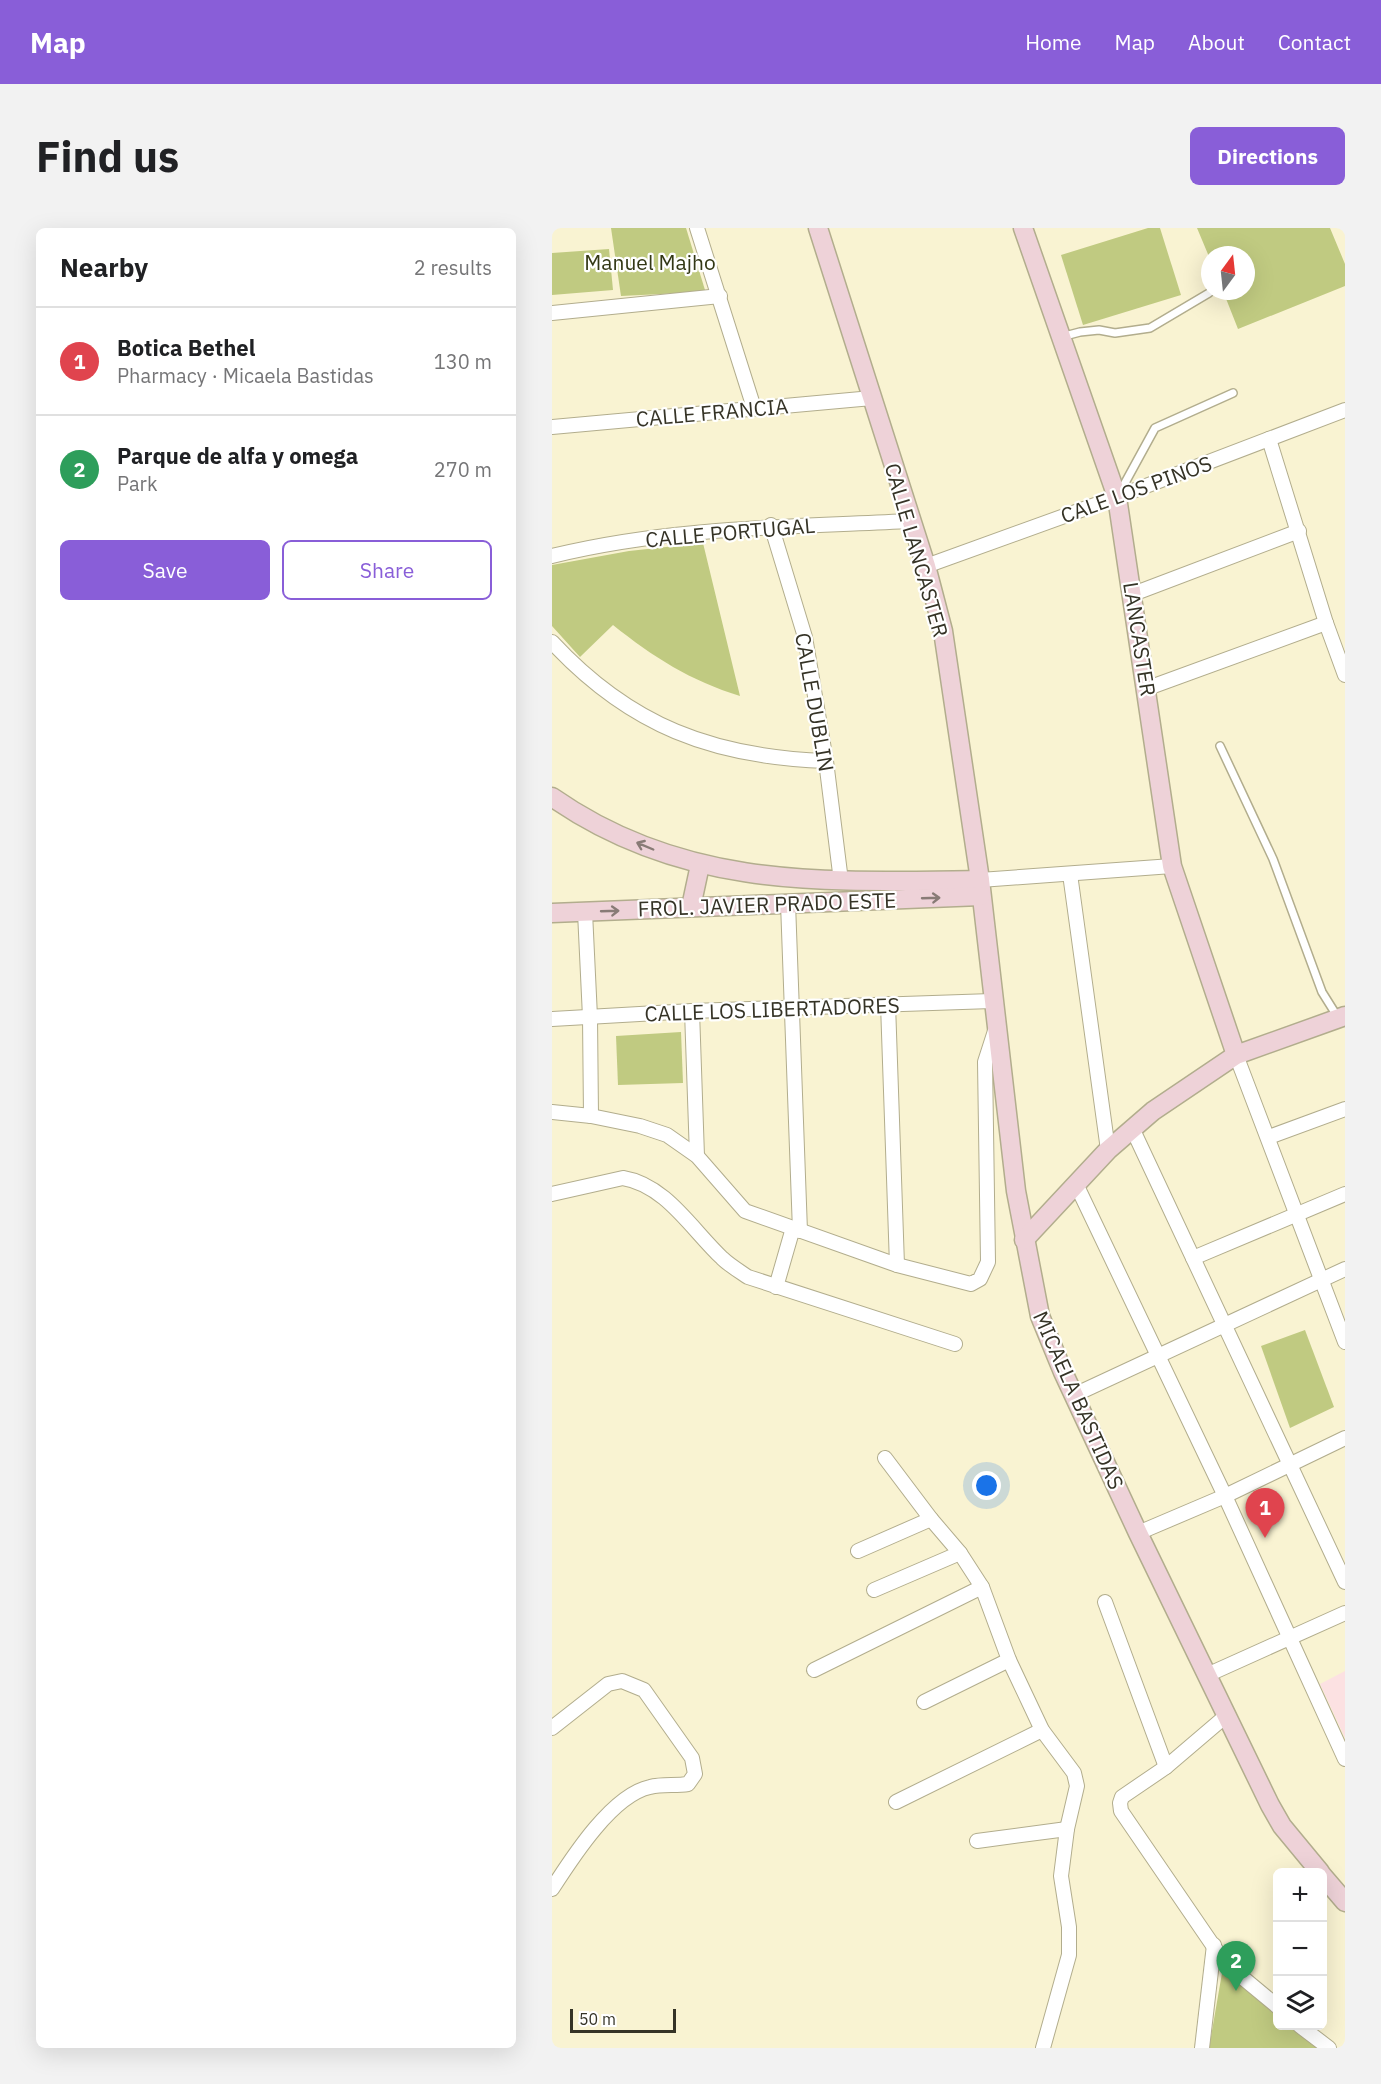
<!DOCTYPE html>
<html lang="en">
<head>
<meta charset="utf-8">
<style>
	:root { --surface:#fff; --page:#f2f2f2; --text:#202124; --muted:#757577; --line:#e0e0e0; --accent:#895ed8 }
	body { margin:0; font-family:"IBM Plex Sans",sans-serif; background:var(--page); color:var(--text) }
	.controls { position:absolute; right:18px; bottom:18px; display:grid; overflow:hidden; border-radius:9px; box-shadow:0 6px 24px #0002 }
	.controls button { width:54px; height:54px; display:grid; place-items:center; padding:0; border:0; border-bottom:2px solid var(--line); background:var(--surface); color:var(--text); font:30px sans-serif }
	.compass { position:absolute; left:649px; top:18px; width:54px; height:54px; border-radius:50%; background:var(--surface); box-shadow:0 6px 24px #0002; rotate:15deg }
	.scale { position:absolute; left:18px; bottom:15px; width:106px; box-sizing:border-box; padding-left:6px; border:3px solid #353326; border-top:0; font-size:16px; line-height:21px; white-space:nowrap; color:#353326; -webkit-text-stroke:4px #fff; paint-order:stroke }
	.you { position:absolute; left:435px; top:1258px; width:21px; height:21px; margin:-15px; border:4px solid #fff; border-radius:50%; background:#1a73e8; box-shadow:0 0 0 9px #1a73e833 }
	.badge { display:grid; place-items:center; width:39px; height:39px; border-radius:50%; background:var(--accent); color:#fff; font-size:20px; font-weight:700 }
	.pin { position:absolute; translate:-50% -50px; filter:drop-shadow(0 2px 3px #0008) }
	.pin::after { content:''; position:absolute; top:32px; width:21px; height:18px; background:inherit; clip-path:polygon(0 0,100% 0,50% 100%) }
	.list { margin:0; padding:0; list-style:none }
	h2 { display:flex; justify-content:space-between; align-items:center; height:78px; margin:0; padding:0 24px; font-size:26px }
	h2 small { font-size:20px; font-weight:400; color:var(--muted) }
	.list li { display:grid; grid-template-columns:39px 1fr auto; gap:18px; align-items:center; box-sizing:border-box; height:108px; padding:0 24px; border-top:2px solid var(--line) }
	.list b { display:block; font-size:22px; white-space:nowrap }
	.list p { margin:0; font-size:20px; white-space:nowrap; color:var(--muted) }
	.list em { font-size:20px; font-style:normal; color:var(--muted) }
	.actions { display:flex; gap:12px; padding:18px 24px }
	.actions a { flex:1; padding:14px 0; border:2px solid var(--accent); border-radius:9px; text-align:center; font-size:21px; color:var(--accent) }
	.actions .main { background:var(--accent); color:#fff }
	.icon { flex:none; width:33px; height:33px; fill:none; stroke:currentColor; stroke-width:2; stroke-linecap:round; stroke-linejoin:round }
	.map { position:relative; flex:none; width:793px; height:1820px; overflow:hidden; border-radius:9px }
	header { display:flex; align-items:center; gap:36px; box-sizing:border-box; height:84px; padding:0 30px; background:var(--accent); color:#fff }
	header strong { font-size:28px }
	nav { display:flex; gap:33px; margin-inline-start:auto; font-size:21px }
	.intro { display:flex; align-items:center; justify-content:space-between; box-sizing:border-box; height:144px; padding:0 36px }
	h1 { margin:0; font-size:42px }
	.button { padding:15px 27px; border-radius:9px; background:var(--accent); color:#fff; font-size:21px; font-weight:700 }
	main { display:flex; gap:36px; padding:0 36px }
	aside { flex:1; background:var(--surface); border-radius:9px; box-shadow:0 6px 24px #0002 }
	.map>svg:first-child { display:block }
	.commercial { fill:#fce1e2 }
	.green { fill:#c0ca81 }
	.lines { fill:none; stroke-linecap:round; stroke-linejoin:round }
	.lane-casing { stroke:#b2ad8d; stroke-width:10 }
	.street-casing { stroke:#b2ad8d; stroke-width:16 }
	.secondary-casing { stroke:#b2ad8d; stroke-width:21 }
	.lane { stroke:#fff; stroke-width:7 }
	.street { stroke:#fff; stroke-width:14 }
	.secondary { stroke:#eed2d8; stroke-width:18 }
	.oneway { stroke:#887b76 }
	.labels { text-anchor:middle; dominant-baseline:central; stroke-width:4.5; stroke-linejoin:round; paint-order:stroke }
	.park-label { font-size:21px; fill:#333815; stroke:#fff }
	.street-label { font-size:21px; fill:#353326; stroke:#fff }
</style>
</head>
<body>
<header>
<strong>Map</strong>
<nav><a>Home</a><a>Map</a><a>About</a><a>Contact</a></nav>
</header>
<div class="intro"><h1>Find us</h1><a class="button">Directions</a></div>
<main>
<aside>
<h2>Nearby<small>2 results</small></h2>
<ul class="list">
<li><span class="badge" style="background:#e0444e">1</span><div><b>Botica Bethel</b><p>Pharmacy · Micaela Bastidas</p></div><em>130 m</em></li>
<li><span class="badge" style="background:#2e9e5b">2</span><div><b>Parque de alfa y omega</b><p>Park</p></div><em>270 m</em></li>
</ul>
<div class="actions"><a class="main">Save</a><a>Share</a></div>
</aside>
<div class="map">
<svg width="793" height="1820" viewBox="0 0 793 1820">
	<rect width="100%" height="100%" fill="#f9f3d2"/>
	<polygon class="commercial" points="793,1443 793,1510 768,1456"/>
	<g class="green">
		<polygon points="59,0 134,0 153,62 150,64 69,68"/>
		<polygon points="596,0 608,0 629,67 531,97 509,27"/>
		<polygon points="645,0 778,0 793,36 793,58 686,101 671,63 694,63 694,27 658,27 658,31"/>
		<polygon points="57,21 61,62 0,67 0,25"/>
		<path d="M 151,315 L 188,468 C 139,453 101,429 61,397 L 28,429 L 0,398 L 0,337 L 77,323 Z"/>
		<polygon points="129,804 131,855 66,857 64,808"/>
		<polygon points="753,1102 782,1179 738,1200 709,1118"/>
		<polygon points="675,1742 725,1782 726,1798 745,1798 774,1820 657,1820 670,1745"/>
	</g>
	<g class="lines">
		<defs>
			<g id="lane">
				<polyline points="509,109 528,104 547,102 563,105 598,100 657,65"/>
				<polyline points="568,264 603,200 681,165"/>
				<polyline points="668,518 721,631 770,764 785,788"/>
			</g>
			<g id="street">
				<polyline points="145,0 202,180"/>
				<polyline points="0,85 168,68"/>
				<polyline points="0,199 320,170"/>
				<polyline points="717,211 774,395 793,447"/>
				<polyline points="219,297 253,409 274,533 289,653"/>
				<path d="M 0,328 C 118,299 238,299 359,293"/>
				<polyline points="374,338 565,269 793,182"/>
				<polyline points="581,366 747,303"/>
				<path d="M 0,414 C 78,498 161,529 274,533"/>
				<polyline points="596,460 774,395"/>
				<polyline points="518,646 556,922"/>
				<polyline points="428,652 620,638"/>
				<polyline points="236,675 248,1003"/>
				<polyline points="33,684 38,789 39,888"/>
				<polyline points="336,776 345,1037"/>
				<polyline points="140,783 145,928"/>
				<polyline points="0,791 140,783 440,773"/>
				<polyline points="684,827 793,1114"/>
				<polyline points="0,884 39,888 88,898 115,907 145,928 193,983 345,1037 419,1056 428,1051 436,1034 433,834 443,803"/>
				<polyline points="580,900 793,1354"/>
				<polyline points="717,909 793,881"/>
				<polyline points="524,956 673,1268 793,1531"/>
				<path d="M 0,966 L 71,950 C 114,957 140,1002 170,1030 C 177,1037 187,1043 196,1049 L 403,1116"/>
				<polyline points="641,1030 793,966"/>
				<polyline points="224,1059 241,1000"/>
				<polyline points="522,1167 793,1041"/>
				<polyline points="333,1230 379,1291"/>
				<polyline points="586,1305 673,1268 793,1210"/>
				<polyline points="306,1323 379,1291 408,1325 430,1359 457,1432 490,1502 522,1545 525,1558 515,1601 509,1648 517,1699 517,1727 491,1820"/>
				<polyline points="322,1362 408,1325"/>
				<polyline points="553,1374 614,1539"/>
				<polyline points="262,1442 430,1359"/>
				<polyline points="655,1447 793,1385"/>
				<polyline points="372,1474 457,1432"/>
				<polyline points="675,1487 614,1539 570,1569 568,1575 569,1583 673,1735 726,1779"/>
				<path d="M 0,1500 L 56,1456 L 70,1453 L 92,1462 L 140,1530 L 143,1546 L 136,1556 C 124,1558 110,1556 98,1559 C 60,1567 20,1630 0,1661"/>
				<polyline points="344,1574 490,1502"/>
				<polyline points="425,1613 515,1601"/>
				<polyline points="748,1798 777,1820"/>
				<polyline points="650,1820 662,1717"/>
			</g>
			<g id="secondary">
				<polyline points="266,0 374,338 391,403 428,652 464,963 488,1088 511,1144 586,1305 718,1577 730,1598 768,1644"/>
				<polyline points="471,0 565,269 620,638 684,827"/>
				<path d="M 0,569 C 133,662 274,654 428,652"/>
				<polyline points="139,679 148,637"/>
				<polyline points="0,685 429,668"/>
				<polyline points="472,1012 556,922 601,883 684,827 793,788"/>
				<polyline points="770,1647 793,1674"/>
			</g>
		</defs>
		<use href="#lane" class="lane-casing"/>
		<use href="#street" class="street-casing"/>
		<use href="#secondary" class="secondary-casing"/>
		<use href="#lane" class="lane"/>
		<use href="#street" class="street"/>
		<use href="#secondary" class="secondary"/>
	</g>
	<defs><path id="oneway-shaft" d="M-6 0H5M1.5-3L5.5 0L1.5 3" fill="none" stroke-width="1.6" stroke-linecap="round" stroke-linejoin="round" transform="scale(1.5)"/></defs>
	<g class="oneway">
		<use href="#oneway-shaft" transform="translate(93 618) rotate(-157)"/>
		<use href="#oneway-shaft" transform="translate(379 670) rotate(-2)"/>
		<use href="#oneway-shaft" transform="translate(58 683) rotate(-2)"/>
	</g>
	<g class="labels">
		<g class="park-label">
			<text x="98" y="34">Manuel Majho</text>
		</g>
		<g class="street-label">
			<text transform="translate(160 184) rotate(-5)">CALLE FRANCIA</text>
			<text transform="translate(584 261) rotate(-20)">CALE LOS PINOS</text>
			<text transform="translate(178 304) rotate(-5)">CALLE PORTUGAL</text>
			<text transform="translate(365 322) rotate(74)">CALLE LANCASTER</text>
			<text transform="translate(588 411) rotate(81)">LANCASTER</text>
			<text transform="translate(263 474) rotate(80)">CALLE DUBLIN</text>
			<text transform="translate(215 676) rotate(-2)">FROL. JAVIER PRADO ESTE</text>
			<text transform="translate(220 781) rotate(-2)">CALLE LOS LIBERTADORES</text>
			<text transform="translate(527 1172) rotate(66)">MICAELA BASTIDAS</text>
		</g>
	</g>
</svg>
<div class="controls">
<button>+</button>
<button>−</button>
<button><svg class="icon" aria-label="layers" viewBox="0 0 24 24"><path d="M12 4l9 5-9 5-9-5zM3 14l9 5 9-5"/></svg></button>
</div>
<svg class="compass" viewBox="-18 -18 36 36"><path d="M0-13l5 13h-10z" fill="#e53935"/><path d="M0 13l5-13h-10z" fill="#757577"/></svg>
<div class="scale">50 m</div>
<div class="you"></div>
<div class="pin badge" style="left:713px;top:1310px;background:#e0444e">1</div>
<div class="pin badge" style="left:684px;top:1763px;background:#2e9e5b">2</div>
</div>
</main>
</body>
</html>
